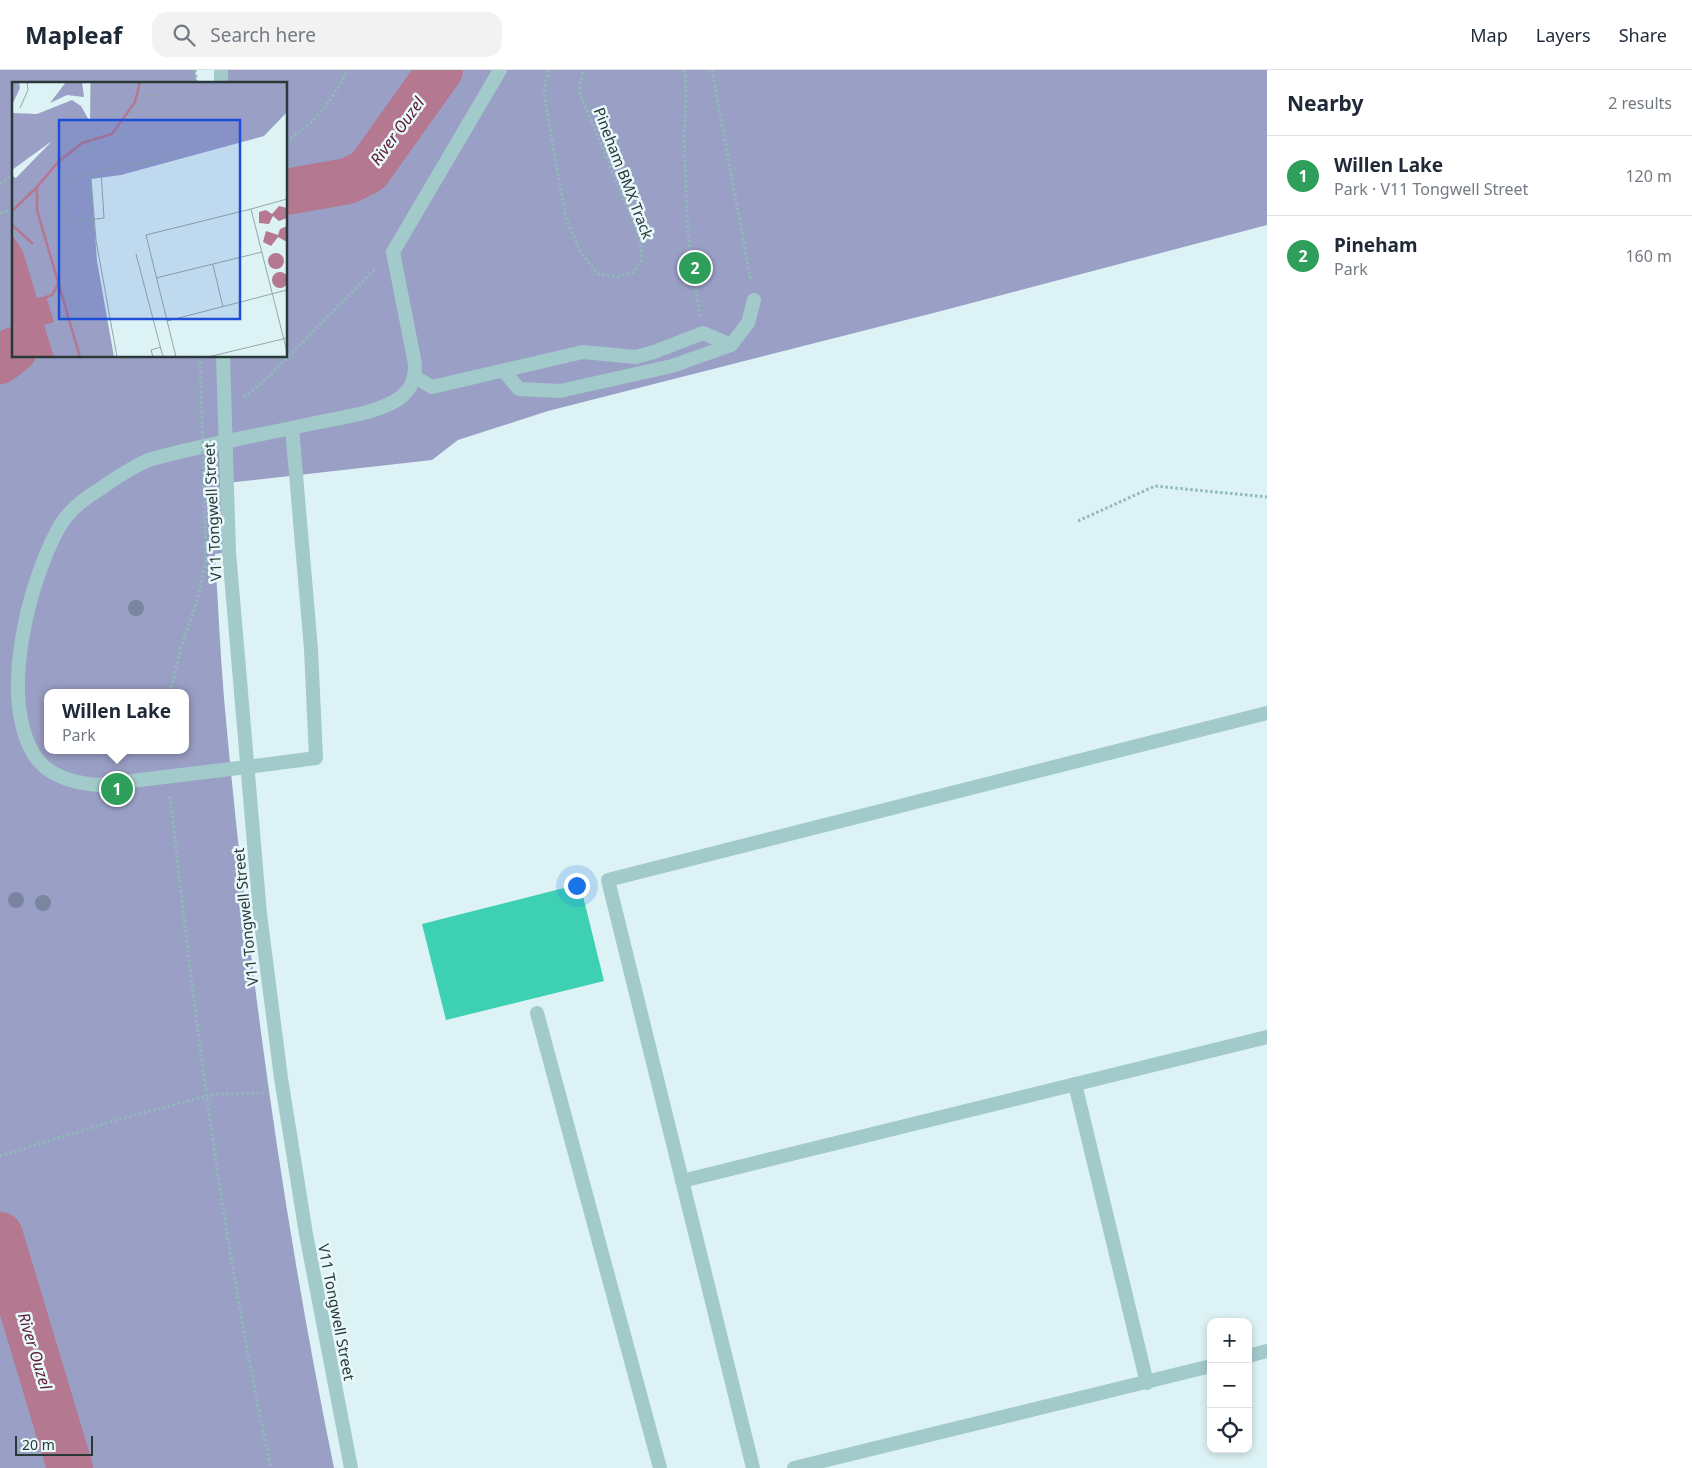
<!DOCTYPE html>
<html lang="en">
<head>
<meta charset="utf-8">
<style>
	:root { --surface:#fff; --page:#f2f2f3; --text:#1f2937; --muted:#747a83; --line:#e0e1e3; --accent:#111827 }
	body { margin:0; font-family:"Noto Sans",sans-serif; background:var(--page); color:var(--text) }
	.controls { position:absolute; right:15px; bottom:15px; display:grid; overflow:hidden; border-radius:10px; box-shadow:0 2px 8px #0003 }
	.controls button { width:45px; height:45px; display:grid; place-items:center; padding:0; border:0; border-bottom:1px solid var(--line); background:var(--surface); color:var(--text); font:25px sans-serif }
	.scale { position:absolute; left:15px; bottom:12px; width:78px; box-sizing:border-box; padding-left:5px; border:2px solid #283937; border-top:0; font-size:14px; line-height:18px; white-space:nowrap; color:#283937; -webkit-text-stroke:4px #e9f9fb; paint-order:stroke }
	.you { position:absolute; left:576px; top:815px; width:18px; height:18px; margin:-12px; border:4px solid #fff; border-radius:50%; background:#1a73e8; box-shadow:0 0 0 8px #1a73e833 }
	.badge { display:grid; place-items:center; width:32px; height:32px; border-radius:50%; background:var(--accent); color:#fff; font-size:16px; font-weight:700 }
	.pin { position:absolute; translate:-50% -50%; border:2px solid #fff; box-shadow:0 1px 5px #0006 }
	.popup { position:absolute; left:44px; top:619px; width:145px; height:65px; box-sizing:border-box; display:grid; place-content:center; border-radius:10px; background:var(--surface); filter:drop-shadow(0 1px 4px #0005); font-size:16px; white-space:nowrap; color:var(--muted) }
	.popup b { font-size:19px; color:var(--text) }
	.popup::after { content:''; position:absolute; left:50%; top:100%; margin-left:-10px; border:10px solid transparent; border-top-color:var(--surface) }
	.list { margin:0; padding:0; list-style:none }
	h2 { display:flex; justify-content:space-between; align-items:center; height:65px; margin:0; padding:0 20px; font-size:21px }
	h2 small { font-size:16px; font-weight:400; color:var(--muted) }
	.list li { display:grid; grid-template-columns:32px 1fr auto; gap:15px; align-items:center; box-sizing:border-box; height:80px; padding:0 20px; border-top:1px solid var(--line) }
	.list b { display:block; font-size:19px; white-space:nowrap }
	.list p { margin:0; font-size:16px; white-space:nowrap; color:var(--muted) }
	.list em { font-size:16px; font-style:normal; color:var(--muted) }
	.icon { flex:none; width:28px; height:28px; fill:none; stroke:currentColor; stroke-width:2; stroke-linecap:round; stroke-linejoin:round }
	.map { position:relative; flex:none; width:1267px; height:1398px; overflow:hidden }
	header { display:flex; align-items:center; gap:30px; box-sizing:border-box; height:70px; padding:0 25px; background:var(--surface); border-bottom:1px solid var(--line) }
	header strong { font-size:24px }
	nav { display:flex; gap:28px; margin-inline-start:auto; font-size:18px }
	.search { width:350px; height:45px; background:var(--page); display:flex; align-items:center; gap:12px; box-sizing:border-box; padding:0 18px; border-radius:15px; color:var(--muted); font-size:19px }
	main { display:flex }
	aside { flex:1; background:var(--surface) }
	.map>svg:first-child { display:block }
	.green { fill:#9a9fc5; fill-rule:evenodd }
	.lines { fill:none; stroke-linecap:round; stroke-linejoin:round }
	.river { stroke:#b47890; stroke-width:46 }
	.building { fill:#3ed0b3 }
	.path { stroke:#90bab9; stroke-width:3; stroke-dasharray:2.5 2.5; stroke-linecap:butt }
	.service { stroke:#a3cacb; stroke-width:14 }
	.minor { stroke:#a3cacb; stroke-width:14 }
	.tertiary { stroke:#a3cacb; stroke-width:14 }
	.path-bridge { stroke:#90bab9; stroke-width:3; stroke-dasharray:2.5 2.5; stroke-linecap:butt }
	.tertiary-bridge { stroke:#a3cacb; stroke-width:14 }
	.tree { fill:#7a869f }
	.labels { text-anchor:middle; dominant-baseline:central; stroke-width:5; stroke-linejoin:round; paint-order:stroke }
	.street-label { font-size:15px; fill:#283937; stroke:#e9f9fb }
	.water-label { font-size:16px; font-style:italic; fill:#5e1933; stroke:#e9f9fb }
	.inset-river { fill:none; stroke:#b47890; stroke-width:2.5 }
	.inset-road { fill:none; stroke:#94a8a8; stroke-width:1 }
	.view { fill:#1d4ed8; fill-opacity:0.15; stroke:#1d4ed8; stroke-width:2.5 }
	.inset-edge { fill:none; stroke:#283937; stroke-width:2.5 }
</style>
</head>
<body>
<header>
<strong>Mapleaf</strong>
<div class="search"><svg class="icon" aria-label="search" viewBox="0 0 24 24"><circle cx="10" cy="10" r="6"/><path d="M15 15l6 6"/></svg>Search here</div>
<nav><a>Map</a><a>Layers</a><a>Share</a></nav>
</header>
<main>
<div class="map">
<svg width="1267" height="1398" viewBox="0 0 1267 1398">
	<rect width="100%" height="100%" fill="#dcf2f4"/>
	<path class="green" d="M 0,0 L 195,0 L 197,14 L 14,14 L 14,286 L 286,286 L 286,14 L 221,14 L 221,0 L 1267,0 L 1267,155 L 945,240 L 548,341 L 458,370 L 432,390 L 227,413 L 229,482 L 215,484 C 218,532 220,580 224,628 C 247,886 282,1144 334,1398 L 0,1398 ZM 48,623 L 186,623 L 186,680 L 48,680 Z"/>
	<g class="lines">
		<g class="river">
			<polyline points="286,122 348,111 368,101 440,0"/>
			<polyline points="0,291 14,280"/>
			<polyline points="0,1165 70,1398"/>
		</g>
	</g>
	<polygon class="building" points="580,814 604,911 446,950 422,854"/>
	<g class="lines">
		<g class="path">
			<polyline points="195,0 197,14"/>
			<polyline points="549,0 544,19 546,36 566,149 581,183 598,204 618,207 634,202 642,189 640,168 579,21 583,0"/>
			<polyline points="685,0 686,27 684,67 688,164 700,246"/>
			<polyline points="712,0 751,212"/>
			<path d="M 286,71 C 318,51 331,32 348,0"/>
			<polyline points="0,114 14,105"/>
			<polyline points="0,143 14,140"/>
			<polyline points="244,327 260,315 375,199"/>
			<polyline points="1078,451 1155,416 1267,427"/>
			<polyline points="170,623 181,577 197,532 206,490"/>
			<path d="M 170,726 C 195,951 223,1177 271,1398"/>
			<polyline points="0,1086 113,1051 207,1026 221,1024 263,1023"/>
		</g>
		<g class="service">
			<polyline points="504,301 519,319 560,321 672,296 731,275"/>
			<polyline points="415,307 432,317 583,282 636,287 654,282 703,263 731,275 748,253 754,230"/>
			<path d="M 247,697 L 98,715 C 74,713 46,706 33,683 C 0,625 28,516 57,461 C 66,443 83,429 100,419 C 111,411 140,392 152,389 C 205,374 261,365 315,353 C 338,348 383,342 401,327 C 412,318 415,308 415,294 L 393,182 L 500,0"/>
			<polyline points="537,943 660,1398"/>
			<polyline points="1075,1014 1147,1313"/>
			<polyline points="682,1111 1267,967"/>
			<polyline points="1248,1286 1267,1281"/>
			<polyline points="753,1398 608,810 1267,643"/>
			<polyline points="794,1398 1211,1296"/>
		</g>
		<polyline class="minor" points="247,697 316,688 311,579 292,358"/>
		<g class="tertiary">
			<polyline points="221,14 221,0"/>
			<polyline points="229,482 260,844 281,1008 306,1164 351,1398"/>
		</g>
		<polyline class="path-bridge" points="200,286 206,490"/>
		<polyline class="tertiary-bridge" points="223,286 229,482"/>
	</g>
	<g class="tree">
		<circle cx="136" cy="538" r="8"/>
		<circle cx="16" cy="830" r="8"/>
		<circle cx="43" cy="833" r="8"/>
	</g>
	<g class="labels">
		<g class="street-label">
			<text transform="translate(624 103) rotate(69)">Pineham BMX Track</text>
			<text transform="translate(212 442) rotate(-93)">V11 Tongwell Street</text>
			<text transform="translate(245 847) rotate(-96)">V11 Tongwell Street</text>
			<text transform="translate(337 1242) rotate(79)">V11 Tongwell Street</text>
		</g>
		<g class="water-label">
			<text transform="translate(397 61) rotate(-54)">River Ouzel</text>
			<text transform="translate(35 1281) rotate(73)">River Ouzel</text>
		</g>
	</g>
	<g transform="translate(12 12)">
		<rect width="275" height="275" fill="#dcf2f4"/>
		<path d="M 0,0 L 7,0 L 8,6 L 0,23 ZM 54,0 L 70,0 L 72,15 L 55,13 L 38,21 ZM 79,0 L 275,0 L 275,30 L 252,54 L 109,93 L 79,97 L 85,179 L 102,275 L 0,275 L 0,94 L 4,96 L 40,59 L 0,88 L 0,31 L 25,32 L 60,18 L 69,24 L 78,40 Z" fill="#9a9fc5"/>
		<path d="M 267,124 L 275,126 L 275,136 L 267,139 L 261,134 L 257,142 L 247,141 L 247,130 L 254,128 L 260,132 ZM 275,144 L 275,160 L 266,155 L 259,164 L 251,160 L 254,149 L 266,153 L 268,147 ZM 0,152 L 11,170 L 25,216 L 34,214 L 42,240 L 32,243 L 42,275 L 0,275 ZM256 179a8 8 0 1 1 16 0a8 8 0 1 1-16 0ZM260 198a8 8 0 1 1 16 0a8 8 0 1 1-16 0Z" fill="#b47890"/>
		<path class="inset-river" d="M 0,129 L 25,105M 0,143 L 21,162M 34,215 L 40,213 L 46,202M 68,275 L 25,128 L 25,105 L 46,80 L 70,61 L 100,52 L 123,20 L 128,0"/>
		<path class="inset-road" d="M 79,0 L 79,97 L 84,158 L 105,275M 154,14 L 133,12 L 103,64 L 109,83 L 151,77 L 155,70M 8,26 L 16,8 L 15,0M 119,81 L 127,83 L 139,81M 89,89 L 92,136 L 61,140 L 54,137 L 50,121 L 57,101 L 68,93 L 102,86 L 106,82M 275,117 L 239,127 L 275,270M 124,172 L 151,275M 201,183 L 211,225M 144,196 L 250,170M 155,239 L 275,208M 141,275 L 139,268 L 149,265M 164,275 L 134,153 L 239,127M 196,275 L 275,256"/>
		<path class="view" d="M 47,38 L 228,38 L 228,237 L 47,237 Z"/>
		<rect width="275" height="275" class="inset-edge"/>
	</g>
</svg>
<div class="controls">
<button>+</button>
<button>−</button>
<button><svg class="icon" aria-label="locate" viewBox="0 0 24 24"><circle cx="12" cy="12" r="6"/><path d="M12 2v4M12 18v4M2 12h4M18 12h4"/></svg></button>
</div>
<div class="scale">20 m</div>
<div class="you"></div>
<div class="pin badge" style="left:117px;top:719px;background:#2e9e5b">1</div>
<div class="popup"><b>Willen Lake</b>Park</div>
<div class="pin badge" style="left:695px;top:198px;background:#2e9e5b">2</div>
</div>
<aside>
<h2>Nearby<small>2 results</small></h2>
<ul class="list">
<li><span class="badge" style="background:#2e9e5b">1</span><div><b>Willen Lake</b><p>Park · V11 Tongwell Street</p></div><em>120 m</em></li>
<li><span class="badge" style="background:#2e9e5b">2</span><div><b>Pineham</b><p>Park</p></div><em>160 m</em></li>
</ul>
</aside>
</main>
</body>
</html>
